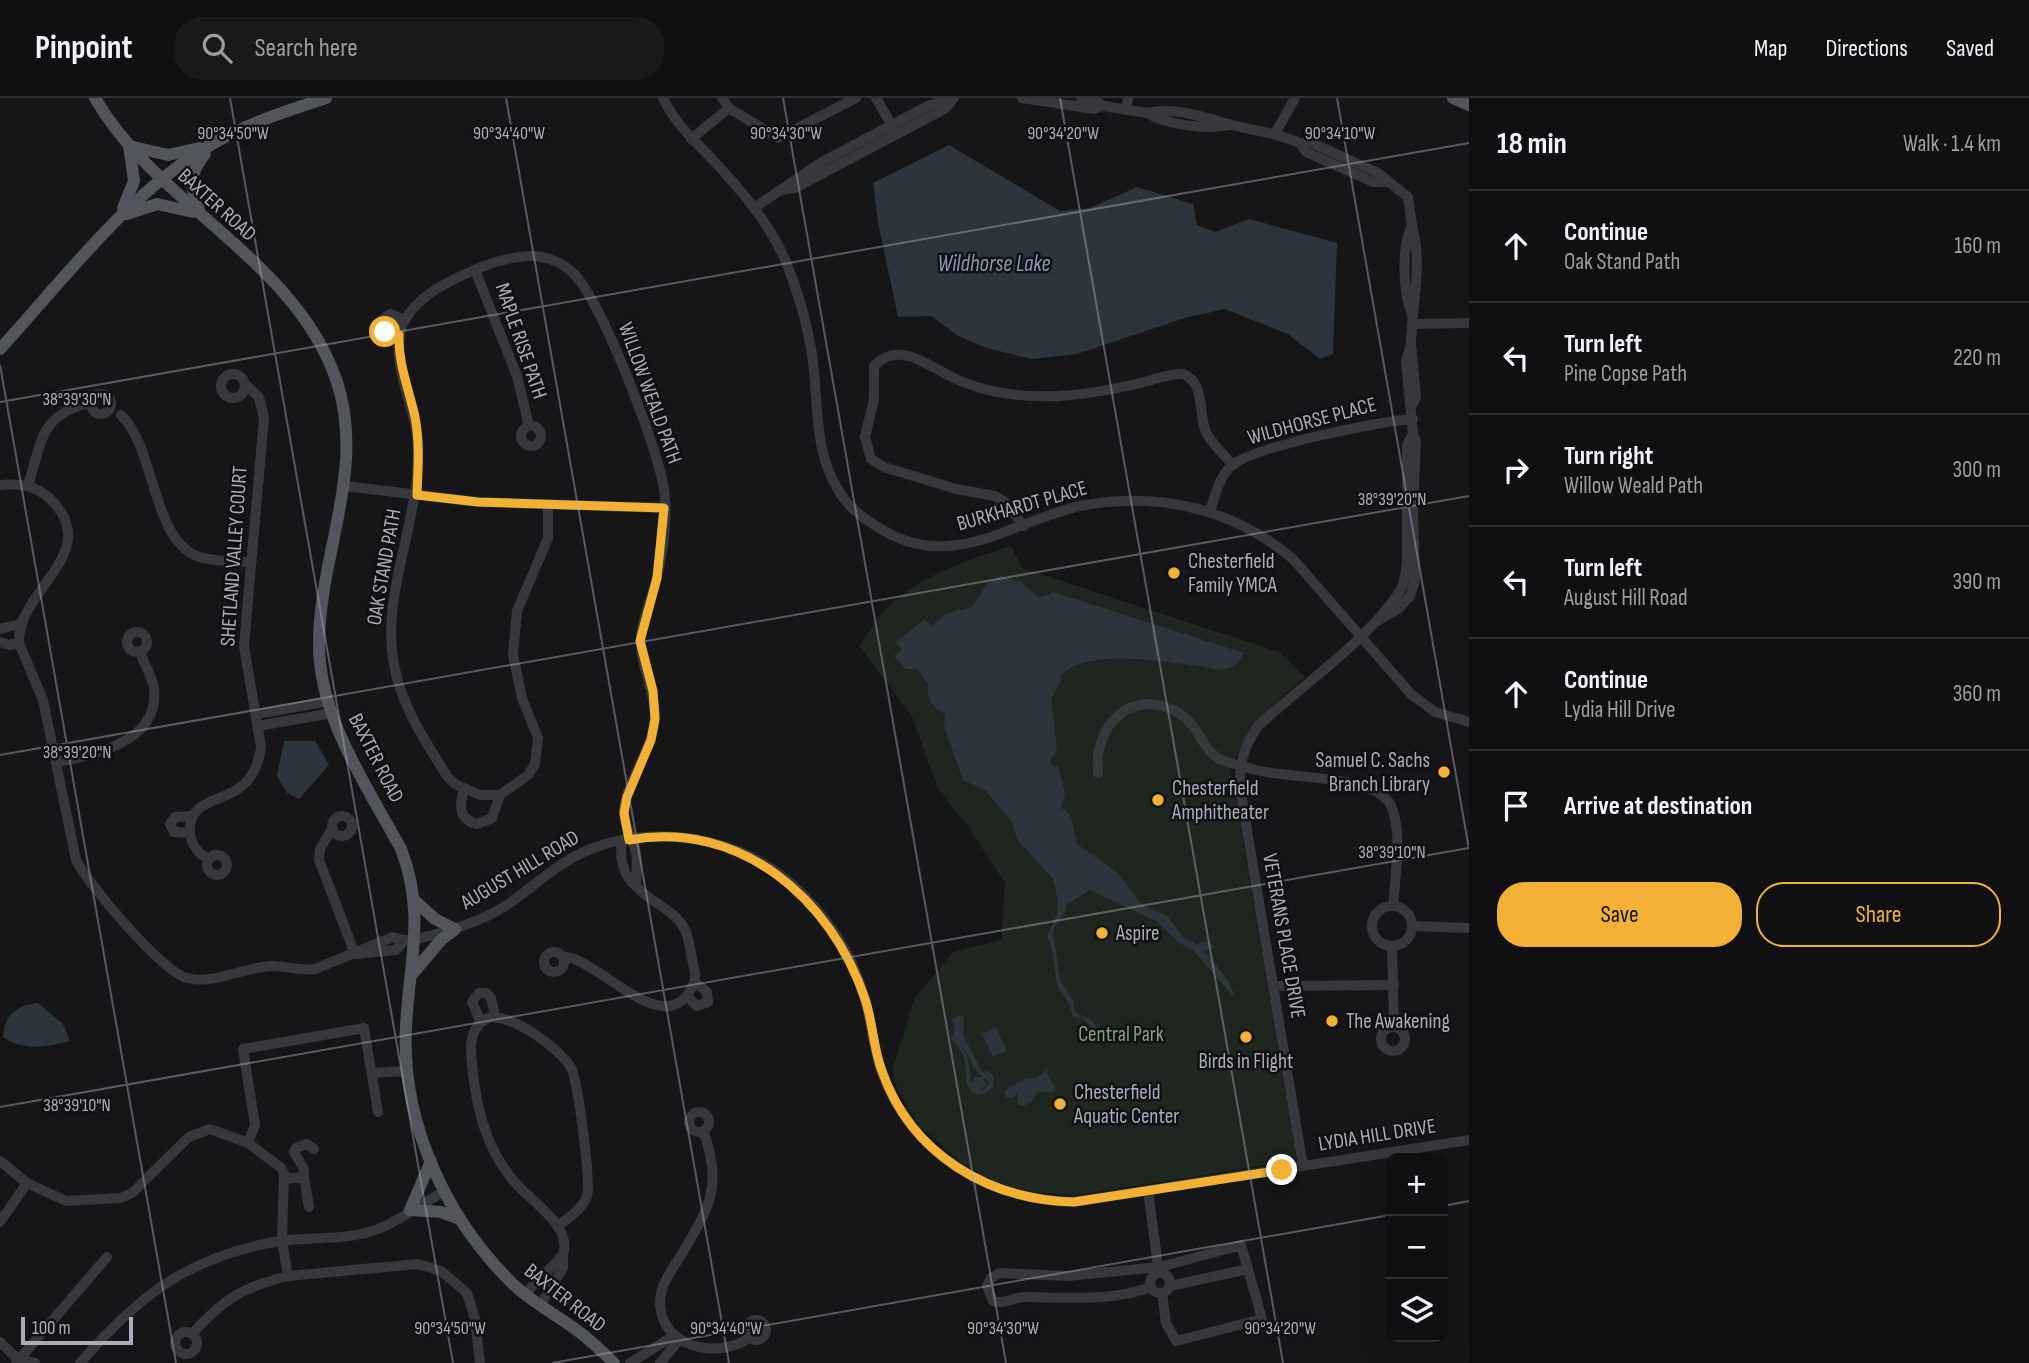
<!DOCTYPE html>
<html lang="en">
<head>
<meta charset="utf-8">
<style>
	:root { --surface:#101012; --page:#19191b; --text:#f1f3f6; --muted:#9c9d9f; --line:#303032; --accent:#f2b134 }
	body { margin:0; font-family:"Sofia Sans Condensed",sans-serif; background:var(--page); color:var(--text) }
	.controls { position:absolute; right:21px; bottom:21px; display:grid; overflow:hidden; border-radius:14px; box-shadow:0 7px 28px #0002 }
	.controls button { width:63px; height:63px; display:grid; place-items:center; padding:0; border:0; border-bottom:2px solid var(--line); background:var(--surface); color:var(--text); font:35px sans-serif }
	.scale { position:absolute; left:21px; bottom:18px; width:112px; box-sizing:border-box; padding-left:7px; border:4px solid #a8adb8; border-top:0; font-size:19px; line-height:24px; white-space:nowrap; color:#a8adb8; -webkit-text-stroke:5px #111113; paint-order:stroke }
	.stop { position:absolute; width:21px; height:21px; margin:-16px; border:5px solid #f2b134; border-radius:50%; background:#fff }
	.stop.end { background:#f2b134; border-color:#fff; box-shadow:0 2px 7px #0008 }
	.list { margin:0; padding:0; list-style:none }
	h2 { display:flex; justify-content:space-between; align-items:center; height:91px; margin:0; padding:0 28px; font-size:30px }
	h2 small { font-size:23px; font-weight:400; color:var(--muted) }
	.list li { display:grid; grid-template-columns:46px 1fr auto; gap:21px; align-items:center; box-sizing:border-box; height:112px; padding:0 28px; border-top:2px solid var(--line) }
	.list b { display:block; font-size:26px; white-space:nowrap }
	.list p { margin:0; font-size:23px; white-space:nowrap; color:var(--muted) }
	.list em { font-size:23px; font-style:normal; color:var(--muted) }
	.actions { display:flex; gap:14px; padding:21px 28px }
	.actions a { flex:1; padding:16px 0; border:2px solid var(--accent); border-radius:28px; text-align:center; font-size:24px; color:var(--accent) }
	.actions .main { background:var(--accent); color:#111 }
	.icon { flex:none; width:38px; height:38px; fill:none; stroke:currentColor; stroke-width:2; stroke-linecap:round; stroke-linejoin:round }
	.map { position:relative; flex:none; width:1469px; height:1265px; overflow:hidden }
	header { display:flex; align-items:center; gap:42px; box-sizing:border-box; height:98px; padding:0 35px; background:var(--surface); border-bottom:2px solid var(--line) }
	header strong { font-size:33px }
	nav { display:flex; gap:38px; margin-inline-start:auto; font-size:24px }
	.search { width:490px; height:63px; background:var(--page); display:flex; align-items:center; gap:18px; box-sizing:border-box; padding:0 24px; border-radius:28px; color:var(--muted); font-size:26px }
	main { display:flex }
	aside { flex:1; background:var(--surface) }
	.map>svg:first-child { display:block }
	.green { fill:#1e261f }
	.water { fill:#2c353c; fill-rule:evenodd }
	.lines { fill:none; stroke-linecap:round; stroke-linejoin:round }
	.minor { stroke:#37383d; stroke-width:10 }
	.major { stroke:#53555c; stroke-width:12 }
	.route { stroke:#f2b134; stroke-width:9 }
	.ticks { fill:none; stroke:#a8adb8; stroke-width:2; stroke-opacity:0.45 }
	.poi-dot { fill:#f2b134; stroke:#111113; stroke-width:2.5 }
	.labels { text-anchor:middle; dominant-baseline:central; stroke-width:5; stroke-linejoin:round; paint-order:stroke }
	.street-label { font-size:21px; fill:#a8adb8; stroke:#111113 }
	.poi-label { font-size:21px; fill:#a8adb8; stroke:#111113; text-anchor:start }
	.park-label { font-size:21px; fill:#7fa381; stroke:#111113 }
	.water-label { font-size:23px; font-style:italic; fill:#7f9bb3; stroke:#111113 }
	.ticks-label { font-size:18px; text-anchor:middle; fill:#a8adb8; stroke:#111113; stroke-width:5; stroke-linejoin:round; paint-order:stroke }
</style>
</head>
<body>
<header>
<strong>Pinpoint</strong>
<div class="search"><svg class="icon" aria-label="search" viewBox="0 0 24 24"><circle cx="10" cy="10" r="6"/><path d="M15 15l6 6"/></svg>Search here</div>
<nav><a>Map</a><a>Directions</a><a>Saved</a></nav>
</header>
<main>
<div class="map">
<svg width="1469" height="1265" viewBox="0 0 1469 1265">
	<rect width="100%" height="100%" fill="#161618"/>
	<path class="green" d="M 1011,448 L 1022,470 L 1279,554 L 1305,579 C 1273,607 1246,630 1231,671 L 1297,1062 L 1078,1097 L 1029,1094 L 999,1085 L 963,1066 L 919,1028 L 897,991 L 892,971 L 915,900 L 953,854 L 1001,842 L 1005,785 L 968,728 L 939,693 L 912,619 L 859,548 C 868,536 875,522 885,512 C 918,478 967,462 1011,448 Z"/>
	<g class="water">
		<polygon points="949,47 1060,113 1090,110 1137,89 1193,106 1197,127 1215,134 1249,121 1337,145 1333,256 1320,261 1288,236 1225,211 1185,220 1077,256 1031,261 987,250 958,238 931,218 898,219 878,124 873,85"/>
		<path d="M 1001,478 L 1022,485 L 1039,500 L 1053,494 L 1244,555 C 1240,562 1237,568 1229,570 C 1220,574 1207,569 1197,568 C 1162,563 1087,550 1060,578 L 1061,583 L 1051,601 L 1057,652 L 1050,663 L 1052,667 L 1058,668 L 1065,696 L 1061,709 L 1071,718 L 1077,746 L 1118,775 L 1140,805 L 1168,819 L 1183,839 L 1197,846 L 1208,843 L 1216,849 L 1204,853 C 1213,864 1235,887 1234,899 L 1194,853 L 1179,845 L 1156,823 L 1090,792 L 1066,807 L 1066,812 L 1053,832 L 1060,882 L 1074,904 L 1075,914 L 1092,923 L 1105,938 L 1105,943 L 1083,920 L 1073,920 C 1070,898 1060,899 1057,885 C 1053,868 1055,853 1047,838 L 1057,817 L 1058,802 L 1053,781 L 1017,741 L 1012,724 L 986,693 L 963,682 L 944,628 L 945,616 C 932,609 926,602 928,586 L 917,571 L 906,571 L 894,558 L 902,552 L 896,544 L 925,521 L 931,528 L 948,515 L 972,509 L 988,485 Z"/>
		<polygon points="284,643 315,643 329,667 299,701 287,695 277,678"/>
		<path d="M 38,905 L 63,926 L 70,943 C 47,949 23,953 3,939 C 4,919 17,906 38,905 Z"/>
		<path d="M 960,917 L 964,920 L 963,937 L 982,974 L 988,973 L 993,977 L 993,989 L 982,997 C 961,996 968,974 964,959 C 961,951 956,947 951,940 L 955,931 L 952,921 ZM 962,947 L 977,974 L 990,985 L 983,993 L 978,993 L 986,987 L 983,979 L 976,979 L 971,986 L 968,960 Z"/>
		<polygon points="996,929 1007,953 993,959 982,936"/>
		<polygon points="1046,972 1056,992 1053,994 1037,994 1032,1003 1024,1008 1018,1006 1017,995 1013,1000 1005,999 1005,992 1026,980 1035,981"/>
	</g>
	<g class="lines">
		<g class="minor">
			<path d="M 663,0 C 677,30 701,48 723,73 C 748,100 772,130 786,164 C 798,194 807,224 812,256 C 820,310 811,362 849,407 C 861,420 877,429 892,437 C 960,471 1020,419 1085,407 C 1161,394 1234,411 1293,461 L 1411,596 L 1435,614 L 1469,624"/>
			<polyline points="722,0 729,10 778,40 856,0"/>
			<polyline points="876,0 895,33"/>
			<polyline points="1022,0 1094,11 1103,8 1147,15"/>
			<polyline points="1081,0 1096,2 1103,8"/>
			<polyline points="1126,11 1128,0"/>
			<path d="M 1230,27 C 1207,32 1167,27 1147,15 C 1176,8 1205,20 1232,27 C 1256,33 1277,35 1300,45"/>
			<polyline points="1276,34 1295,0"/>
			<polyline points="691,41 729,10"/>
			<polyline points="1386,84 1373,84 1306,54 1300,45 1312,45 1378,75 1408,99 1412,128"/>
			<polyline points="783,92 795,90 946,10 954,0"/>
			<polyline points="754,110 822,64 928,8 952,0"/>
			<polyline points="475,172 517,278 529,328"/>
			<polyline points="1412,226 1469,225"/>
			<polyline points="399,237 385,235 382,222 390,216 405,222"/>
			<path d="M 1411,246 C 1412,206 1423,168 1412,128 C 1401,149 1403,195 1412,217"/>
			<circle cx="233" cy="288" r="12"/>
			<circle cx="101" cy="306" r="10"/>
			<polyline points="1412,307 1416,299 1411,246 1406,263 1413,336"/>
			<path d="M 121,317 C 156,350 152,445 200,459 C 216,464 233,463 249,464"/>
			<circle cx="531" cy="338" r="10"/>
			<path d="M 0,387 C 22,385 39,388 54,405 C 101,456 16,494 19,545 L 43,602 L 76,762 C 88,786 162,874 187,880 C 214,887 244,869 272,868 C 287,868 300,873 315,871 L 393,839 C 406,845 415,841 429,838 C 456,831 484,822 507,807 C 536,787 558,764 591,751 C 632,734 684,735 727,749 C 794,771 849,837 866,905 C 872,930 874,954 883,978 C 915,1058 989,1102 1074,1104 L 1469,1042"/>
			<path d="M 28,387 C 43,341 39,318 91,304"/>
			<polyline points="345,388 477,404 664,410"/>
			<path d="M 548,407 L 548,440 L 517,513 L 513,557 L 522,600 L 538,640 L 535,666 L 528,677 L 500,697 L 480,697 L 455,686 L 447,678 C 422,638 397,602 392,553 C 385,489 420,418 418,351 C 418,310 385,261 405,222 C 419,196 453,181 479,170 C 510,158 545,149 572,174 C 601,200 658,351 664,391 C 668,420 663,455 656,483 C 651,502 642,521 641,540 C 639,566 655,591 655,618 C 654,652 628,678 624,711 C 623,728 633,740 636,755 C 638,765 636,778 636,788 C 623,778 619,759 622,743"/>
			<path d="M 1210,413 C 1215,398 1219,380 1230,369 C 1250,349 1381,323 1413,321"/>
			<path d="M 1024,428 L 1005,404 L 995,398 L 956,391 L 884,369 L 871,361 L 865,339 L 874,301 L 874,268 C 899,241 929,269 956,281 C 969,287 983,291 997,294 C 1044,303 1089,297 1136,286 C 1152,283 1167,275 1183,276 C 1207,285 1197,319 1207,336 C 1214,348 1224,357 1233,367"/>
			<polyline points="0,531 19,526"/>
			<circle cx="137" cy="544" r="10"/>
			<polyline points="0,544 9,547 19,545"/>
			<polyline points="256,616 329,603"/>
			<polyline points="258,628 332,615"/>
			<path d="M 57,664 C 96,656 160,644 154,590 C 152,579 145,566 140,555"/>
			<path d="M 1098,675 C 1093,623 1137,586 1183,618 C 1198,628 1201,648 1216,659 C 1226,666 1244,668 1256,672 C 1291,681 1368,677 1388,703 C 1404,724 1395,782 1393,808"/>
			<path d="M 464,691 C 460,706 457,721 477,726 L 492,720 L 500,697"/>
			<circle cx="342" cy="728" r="10"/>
			<polyline points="332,731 320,751 319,762 355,856"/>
			<polyline points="190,735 174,734 170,726 175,719 192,718"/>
			<circle cx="217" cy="767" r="10"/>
			<path d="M 208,761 C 199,756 191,747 190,735 C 187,701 224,704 242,688 C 254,678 259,665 261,649 L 244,548 L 264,320 L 259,299 L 247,288"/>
			<circle cx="1392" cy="828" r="20"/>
			<polyline points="1412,828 1469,830"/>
			<polyline points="1392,848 1394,929"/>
			<circle cx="554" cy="864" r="10"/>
			<polyline points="356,856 396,852 404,843"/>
			<path d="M 566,859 C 603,864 666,946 693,887 C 697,878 694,870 692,861 C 690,851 689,839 684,830 C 675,812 649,804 636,788"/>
			<polyline points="1273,888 1394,887"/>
			<polyline points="686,898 697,908 708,904 707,894 695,884"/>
			<polyline points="481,924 472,904 479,895 486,895 491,900 495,918"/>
			<circle cx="1393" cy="941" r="12"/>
			<polyline points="372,975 407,973"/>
			<circle cx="699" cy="1024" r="10"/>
			<path d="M 703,1033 C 725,1089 707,1114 678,1162 C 672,1172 663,1183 661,1195 C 652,1246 715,1265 750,1239"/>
			<polyline points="248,1045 255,1027 243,951 364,930 378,1014"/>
			<polyline points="0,1063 27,1085 66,1103 121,1100 132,1095 189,1039 210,1031 248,1045 280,1069 284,1075 282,1143 288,1178 418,1166 441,1173 467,1195 475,1221 480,1265"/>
			<path d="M 1303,1068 L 1240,690 C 1239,664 1244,649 1258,628 C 1299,590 1374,537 1401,491 C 1406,481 1406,471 1407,460 L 1407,347 L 1413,336 L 1416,343 L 1413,412 L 1415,482 L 1410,498 L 1398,511 L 1374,525"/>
			<polyline points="304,1079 309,1109"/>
			<polyline points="285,1081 304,1079 304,1071 294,1054 296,1050 307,1046 314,1051"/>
			<polyline points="1148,1093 1159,1175"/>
			<polyline points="0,1124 27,1085"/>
			<circle cx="1160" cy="1185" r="10"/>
			<path d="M 1151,1189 C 1112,1204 1066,1199 1025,1199 C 1012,1199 1006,1207 993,1203 L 987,1188 L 991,1180 L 999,1175 L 1068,1178 L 1160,1169 L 1241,1147 L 1248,1171"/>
			<polyline points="1162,1195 1166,1225 1176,1243 1262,1221 1248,1171 1170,1188"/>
			<path d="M 525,1196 C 532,1188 563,1160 564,1153 C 569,1124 527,1101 512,1081 C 485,1048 476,1008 472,966 C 470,947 469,930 488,920 C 511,915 560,950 571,970 C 578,982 591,1085 587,1098 C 582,1112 569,1119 558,1128"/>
			<polyline points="540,1208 563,1170 563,1158"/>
			<circle cx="756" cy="1232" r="10"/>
			<circle cx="186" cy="1245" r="11"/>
			<path d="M 192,1236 C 225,1200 241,1190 288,1178"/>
			<polyline points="0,1244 22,1265"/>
			<polyline points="20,1261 35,1265"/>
			<polyline points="16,1265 107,1159"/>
			<path d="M 80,1265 C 139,1197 189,1158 280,1143 C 316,1138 351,1144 385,1128 C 406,1118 425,1104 445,1093"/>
			<polyline points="630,1265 675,1237"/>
			<polyline points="660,1265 680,1241"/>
		</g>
		<g class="major">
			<path d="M 95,0 C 157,108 296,161 337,284 C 366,373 319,457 319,546 C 319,620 367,688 401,751 C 426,815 409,865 406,929 C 401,1024 446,1121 514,1187 C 533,1205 557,1217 578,1233 C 591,1243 603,1254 614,1265"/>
			<polyline points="1453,0 1469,7"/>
			<polyline points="129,48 168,57 199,50"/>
			<polyline points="123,110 134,83 129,48"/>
			<path d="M 199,112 C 190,88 188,77 205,56"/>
			<polyline points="127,116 157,106 193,114"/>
			<path d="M 0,251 C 66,179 127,96 212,46 C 248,25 287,13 326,0"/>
			<polyline points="413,801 435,821 455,831 441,842 413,875"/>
			<polyline points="410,1112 431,1063"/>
			<polyline points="410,1112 441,1114 460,1121"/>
		</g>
	</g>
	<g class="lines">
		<path class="route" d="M 385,234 L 399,237 C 398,266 409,291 415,319 C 420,345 418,371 417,397 L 478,404 L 664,410 L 657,480 L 640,543 L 653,593 L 655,621 L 651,642 L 627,699 L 624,715 L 629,742 C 740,722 831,800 865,901 C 873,924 873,950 882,973 C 911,1056 988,1102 1074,1104 L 1282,1072"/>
	</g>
	<path class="ticks" d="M 230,0 L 453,1265M 506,0 L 729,1265M 783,0 L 1006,1265M 1060,0 L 1283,1265M 1337,0 L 1469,751M 0,267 L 176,1265M 0,304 L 1469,45M 0,657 L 1469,398M 0,1009 L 1469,750M 1443,1108 L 1469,1103M 552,1265 L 1390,1117"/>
	<g class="poi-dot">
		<circle cx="1174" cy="475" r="7"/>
		<circle cx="1444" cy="674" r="7"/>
		<circle cx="1158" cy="702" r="7"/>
		<circle cx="1102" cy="835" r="7"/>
		<circle cx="1332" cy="923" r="7"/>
		<circle cx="1246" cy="939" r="7"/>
		<circle cx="1060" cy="1006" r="7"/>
	</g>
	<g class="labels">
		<g class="street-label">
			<text transform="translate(217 107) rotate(42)">BAXTER ROAD</text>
			<text transform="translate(521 243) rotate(71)">MAPLE RISE PATH</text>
			<text transform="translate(650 295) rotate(70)">WILLOW WEALD PATH</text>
			<text transform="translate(1312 323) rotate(-15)">WILDHORSE PLACE</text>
			<text transform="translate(1022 408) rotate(-16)">BURKHARDT PLACE</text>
			<text transform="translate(234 458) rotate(-86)">SHETLAND VALLEY COURT</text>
			<text transform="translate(384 469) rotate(-80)">OAK STAND PATH</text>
			<text transform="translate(376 660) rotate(63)">BAXTER ROAD</text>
			<text transform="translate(520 772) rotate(-31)">AUGUST HILL ROAD</text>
			<text transform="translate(1284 838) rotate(80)">VETERANS PLACE DRIVE</text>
			<text transform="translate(1377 1037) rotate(-9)">LYDIA HILL DRIVE</text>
			<text transform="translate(565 1200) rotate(38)">BAXTER ROAD</text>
		</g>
		<g class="poi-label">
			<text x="1188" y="463">Chesterfield<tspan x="1188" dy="24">Family YMCA</tspan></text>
			<text x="1430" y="662" text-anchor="end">Samuel C. Sachs<tspan x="1430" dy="24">Branch Library</tspan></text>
			<text x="1172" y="690">Chesterfield<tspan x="1172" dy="24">Amphitheater</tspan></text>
			<text x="1116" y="835">Aspire</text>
			<text x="1346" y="923">The Awakening</text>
			<text x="1246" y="963" text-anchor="middle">Birds in Flight</text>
			<text x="1074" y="994">Chesterfield<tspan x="1074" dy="24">Aquatic Center</tspan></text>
		</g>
		<g class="park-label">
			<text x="1121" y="936">Central Park</text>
		</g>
		<g class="water-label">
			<text x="994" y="166">Wildhorse Lake</text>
		</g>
	</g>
	<g class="ticks-label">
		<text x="233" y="41">90°34'50"W</text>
		<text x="509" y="41">90°34'40"W</text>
		<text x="786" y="41">90°34'30"W</text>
		<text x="1063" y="41">90°34'20"W</text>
		<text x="1340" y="41">90°34'10"W</text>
		<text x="77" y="307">38°39'30"N</text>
		<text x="1392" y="407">38°39'20"N</text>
		<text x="77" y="660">38°39'20"N</text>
		<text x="1392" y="760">38°39'10"N</text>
		<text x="77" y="1013">38°39'10"N</text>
		<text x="450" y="1236">90°34'50"W</text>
		<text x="726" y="1236">90°34'40"W</text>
		<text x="1003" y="1236">90°34'30"W</text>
		<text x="1280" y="1236">90°34'20"W</text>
	</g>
</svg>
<div class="controls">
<button>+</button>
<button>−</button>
<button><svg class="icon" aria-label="layers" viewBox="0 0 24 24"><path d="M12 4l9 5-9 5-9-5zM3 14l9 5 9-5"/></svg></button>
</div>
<div class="scale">100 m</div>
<div class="stop" style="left:385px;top:234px"></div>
<div class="stop end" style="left:1282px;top:1072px"></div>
</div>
<aside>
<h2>18 min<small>Walk · 1.4 km</small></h2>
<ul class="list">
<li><svg class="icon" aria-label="ahead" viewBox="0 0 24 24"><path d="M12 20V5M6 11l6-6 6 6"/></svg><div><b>Continue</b><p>Oak Stand Path</p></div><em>160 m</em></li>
<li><svg class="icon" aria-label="left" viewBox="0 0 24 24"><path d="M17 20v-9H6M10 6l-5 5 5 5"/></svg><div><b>Turn left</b><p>Pine Copse Path</p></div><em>220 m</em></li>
<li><svg class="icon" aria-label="right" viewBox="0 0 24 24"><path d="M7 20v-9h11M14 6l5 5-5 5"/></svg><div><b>Turn right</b><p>Willow Weald Path</p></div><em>300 m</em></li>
<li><svg class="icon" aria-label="left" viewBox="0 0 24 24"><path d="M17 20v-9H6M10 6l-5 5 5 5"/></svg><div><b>Turn left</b><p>August Hill Road</p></div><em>390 m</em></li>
<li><svg class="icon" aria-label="ahead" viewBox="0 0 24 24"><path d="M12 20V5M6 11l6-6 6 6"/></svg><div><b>Continue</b><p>Lydia Hill Drive</p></div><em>360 m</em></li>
<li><svg class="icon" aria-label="arrive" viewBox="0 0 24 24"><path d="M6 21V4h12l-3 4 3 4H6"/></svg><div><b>Arrive at destination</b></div></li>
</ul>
<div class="actions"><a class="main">Save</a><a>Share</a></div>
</aside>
</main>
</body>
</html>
